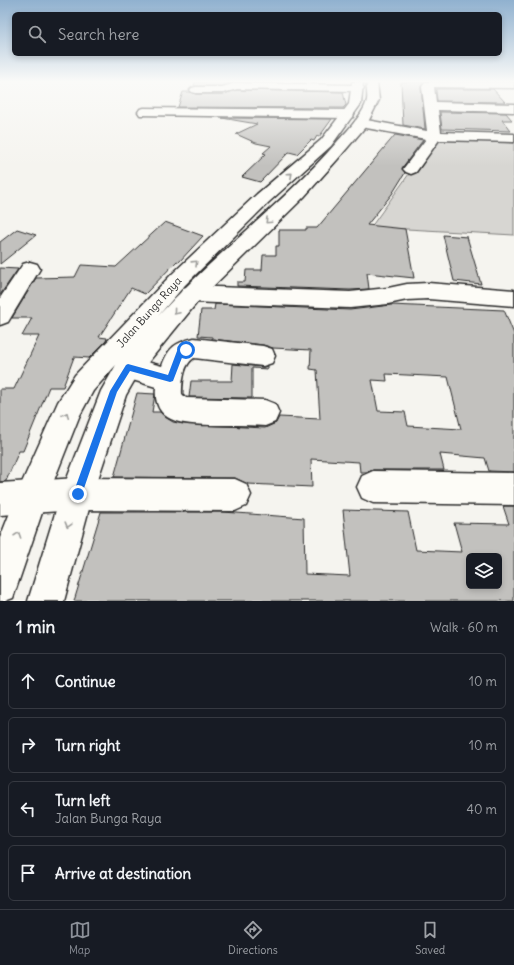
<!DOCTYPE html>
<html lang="en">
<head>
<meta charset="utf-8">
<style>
	:root { --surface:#171b24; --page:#20242c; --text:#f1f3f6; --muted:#9ea1a6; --line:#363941; --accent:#8c9099 }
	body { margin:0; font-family:Delius,sans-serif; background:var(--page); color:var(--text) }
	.controls { position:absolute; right:12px; bottom:12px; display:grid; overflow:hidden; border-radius:6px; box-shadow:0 2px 6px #0003 }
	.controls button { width:36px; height:36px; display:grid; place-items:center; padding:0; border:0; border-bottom:1px solid var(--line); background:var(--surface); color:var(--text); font:20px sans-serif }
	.stop { position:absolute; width:12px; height:12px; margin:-9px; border:3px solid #1a73e8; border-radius:50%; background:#fff }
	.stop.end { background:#1a73e8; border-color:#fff; box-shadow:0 1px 4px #0008 }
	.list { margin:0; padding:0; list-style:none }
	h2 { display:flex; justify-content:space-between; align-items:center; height:52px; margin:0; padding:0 16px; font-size:17px }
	h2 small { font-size:13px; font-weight:400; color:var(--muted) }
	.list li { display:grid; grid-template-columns:26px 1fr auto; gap:12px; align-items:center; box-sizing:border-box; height:56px; margin:0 8px 8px; padding:0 8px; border:1px solid var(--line); border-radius:6px }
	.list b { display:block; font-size:15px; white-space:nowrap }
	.list p { margin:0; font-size:13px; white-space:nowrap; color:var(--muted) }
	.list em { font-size:13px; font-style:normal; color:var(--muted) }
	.icon { flex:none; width:22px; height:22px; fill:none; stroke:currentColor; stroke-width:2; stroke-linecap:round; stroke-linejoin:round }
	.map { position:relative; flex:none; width:514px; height:601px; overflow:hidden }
	.search { position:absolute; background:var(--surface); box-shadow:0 2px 6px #0003; left:12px; right:12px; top:12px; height:44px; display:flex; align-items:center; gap:10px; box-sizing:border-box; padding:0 14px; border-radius:6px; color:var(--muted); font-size:15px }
	.sheet { height:308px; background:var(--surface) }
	nav { display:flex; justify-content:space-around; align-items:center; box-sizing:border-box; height:56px; border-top:1px solid var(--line); background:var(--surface); font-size:11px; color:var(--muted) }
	nav a { display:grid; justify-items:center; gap:2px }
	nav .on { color:var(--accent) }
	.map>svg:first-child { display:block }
	.green { fill:#d7d6d2; stroke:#81807e }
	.building { fill:#c2c1be; stroke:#2b2b2b; fill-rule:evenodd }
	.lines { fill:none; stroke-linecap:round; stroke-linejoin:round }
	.minor-casing { stroke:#2b2b2b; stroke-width:3 }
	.primary-casing { stroke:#2b2b2b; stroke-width:3 }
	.minor { fill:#fdfcf7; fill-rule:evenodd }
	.primary { fill:#fdfcf7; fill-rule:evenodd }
	.oneway { stroke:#9e9e9b }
	.route { fill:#1a73e8 }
	.labels { text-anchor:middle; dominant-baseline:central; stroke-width:3; stroke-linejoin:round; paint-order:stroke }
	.street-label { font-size:11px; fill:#2b2b2b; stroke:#fdfcf7 }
</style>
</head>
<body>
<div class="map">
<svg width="514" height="601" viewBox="0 0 514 601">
	<rect width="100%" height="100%" fill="#f5f4ef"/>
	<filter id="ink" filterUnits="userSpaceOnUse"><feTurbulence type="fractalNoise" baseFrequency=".025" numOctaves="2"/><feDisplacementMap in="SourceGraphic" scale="8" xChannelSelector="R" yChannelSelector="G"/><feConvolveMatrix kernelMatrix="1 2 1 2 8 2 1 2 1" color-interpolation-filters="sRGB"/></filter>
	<g filter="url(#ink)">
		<polygon class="green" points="434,139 514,143 514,235 371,227"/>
		<g class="building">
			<polygon points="195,82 235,82 222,86 194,86"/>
			<polygon points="401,82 423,82 421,87 425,129 403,125"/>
			<polygon points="436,89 493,89 505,102 437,101"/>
			<polygon points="237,90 343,92 346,105 343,108 178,107 183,92 190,92 196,94 223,94"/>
			<polygon points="440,112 506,113 512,120 502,120 511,131 442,129"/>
			<polygon points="222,118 332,119 319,137 317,136 314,141 311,140 297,154 289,152 260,182 242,177 266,154 263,153 271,146 256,143 236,134 257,124"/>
			<polygon points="395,135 423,140 402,168 405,173 392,194 367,225 405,229 414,278 367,273 369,289 350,290 237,286 237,282 245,282 246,270 262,270 263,255 276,255 276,246 279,246 279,230 306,230 306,228 317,228"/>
			<polygon points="165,222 203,236 179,262 177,261 145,294 131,288 99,337 107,338 106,341 89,358 74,357 63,387 49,387 23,451 19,451 6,481 0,482 0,389 14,389 39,336 22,336 32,318 12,318 36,278 75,277 81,265 116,267"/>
			<polygon points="17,229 36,235 0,264 0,242"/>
			<polygon points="443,235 467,237 481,284 454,281"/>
			<polygon points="0,268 18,269 0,295"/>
			<path d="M 215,304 L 350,310 L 391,305 L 504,310 L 514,334 L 514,472 L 489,471 L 485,458 L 440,454 L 444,470 L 373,470 L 367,472 L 360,472 L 359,462 L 311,459 L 312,487 L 248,484 L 235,478 L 114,477 L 137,393 L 155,394 L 152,412 L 160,412 L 165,417 L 173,422 L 183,424 L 265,428 L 276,423 L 279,417 L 320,419 L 317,370 L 310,369 L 311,350 L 273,348 L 263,345 L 212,339 L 212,337 L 198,336 L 201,310 L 214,310 ZM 386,374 L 448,377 L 461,429 L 408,426 L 405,412 L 378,411 L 372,380 L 387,381 Z"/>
			<polygon points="233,364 263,367 268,366 268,369 252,368 252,398 189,397 191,381 232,381"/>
			<path d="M 503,506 L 514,506 L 514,601 L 74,601 L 101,512 L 223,512 L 304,518 L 305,574 L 350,576 L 343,510 L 408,512 L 416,550 L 462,552 L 454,523 L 509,524 ZM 469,556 L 499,556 L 499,586 L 469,586 Z"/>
		</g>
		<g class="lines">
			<defs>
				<g id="minor">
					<polygon points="425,82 514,82 514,88 434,87 436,102 514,104 514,112 438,110 441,132 514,134 514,142 439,140 416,172 411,174 406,172 403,169 426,139 361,127 356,126 354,123 356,120 361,119 427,131 422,87"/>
					<polygon points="236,83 358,85 362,86 364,88 362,90 358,91 237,89 223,93 196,93 192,92 190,90 192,88 196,87 222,87"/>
					<polygon points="144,108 348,110 353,111 354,114 353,117 348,118 140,115 138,112 140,109"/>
					<polygon points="30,262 37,264 40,269 8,322 0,325 0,298 23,264"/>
					<polygon points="428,283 514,290 514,306 428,299 407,300 388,304 350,308 191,302 183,300 180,294 183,288 191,286 350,292 388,288 407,284"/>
					<path d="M 194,338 L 263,346 L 272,349 L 275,356 L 272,363 L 263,366 L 194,358 C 183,365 182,382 182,394 L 186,398 L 265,400 L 275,404 L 279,413 L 275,422 L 265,426 C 248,425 232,425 215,425 C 188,424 152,426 156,387 L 119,376 L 115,368 L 119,360 L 128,357 L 162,366 C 169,347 175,343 194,338 Z"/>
					<polygon points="373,471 514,473 514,505 373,503 362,498 357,487 362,476"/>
					<polygon points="77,478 235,479 246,484 251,495 246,506 235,511 77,510 0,515 0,483"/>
				</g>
				<path id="primary" d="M 352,82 L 363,82 L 361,104 L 331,146 L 269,202 L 185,285 L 158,316 C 214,254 282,205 337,142 C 346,132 364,114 367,100 C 368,95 366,87 367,82 L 377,82 L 379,100 L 366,126 L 337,160 L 304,197 L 199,300 L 137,376 L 126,395 L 93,494 L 64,601 L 28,601 L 61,494 L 101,391 L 116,365 L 93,391 L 79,417 L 47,498 L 13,598 L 5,601 L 0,601 L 0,538 L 20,487 L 58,402 L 75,375 L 171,275 L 257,194 L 321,140 L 349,104 Z"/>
			</defs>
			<use href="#minor" class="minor-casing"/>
			<use href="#primary" class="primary-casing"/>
			<use href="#minor" class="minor"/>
			<use href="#primary" class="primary"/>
		</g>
		<defs><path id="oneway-chevron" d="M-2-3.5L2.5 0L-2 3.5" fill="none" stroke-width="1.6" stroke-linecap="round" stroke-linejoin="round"/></defs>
		<g class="oneway">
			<use href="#oneway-chevron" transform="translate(290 175) rotate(-42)"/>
			<use href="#oneway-chevron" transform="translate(268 221) rotate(137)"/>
			<use href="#oneway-chevron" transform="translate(195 263) rotate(-44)"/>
			<use href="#oneway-chevron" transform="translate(176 312) rotate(130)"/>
			<use href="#oneway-chevron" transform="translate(66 415) rotate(-65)"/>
			<use href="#oneway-chevron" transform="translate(68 525) rotate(106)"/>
			<use href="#oneway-chevron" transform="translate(18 535) rotate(-71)"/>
		</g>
	</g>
	<linearGradient id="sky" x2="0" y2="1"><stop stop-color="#90b1cf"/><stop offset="0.49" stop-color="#fafaf8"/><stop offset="1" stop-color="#fafaf8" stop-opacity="0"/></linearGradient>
	<rect width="514" height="166" fill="url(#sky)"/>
	<polygon class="route" points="186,347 190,350 183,355 173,381 170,382 130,371 117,392 81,497 78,499 74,497 73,494 110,391 126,365 128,364 168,375 177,351"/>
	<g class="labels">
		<g class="street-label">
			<text transform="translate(149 312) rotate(-48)">Jalan Bunga Raya</text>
		</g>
	</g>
</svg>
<div class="controls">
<button><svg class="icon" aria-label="layers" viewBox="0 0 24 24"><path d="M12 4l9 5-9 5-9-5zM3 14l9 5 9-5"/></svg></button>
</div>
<div class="stop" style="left:186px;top:350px"></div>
<div class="stop end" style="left:78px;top:494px"></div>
<div class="search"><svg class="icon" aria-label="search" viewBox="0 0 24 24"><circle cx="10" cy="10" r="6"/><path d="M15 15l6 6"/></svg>Search here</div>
</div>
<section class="sheet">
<h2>1 min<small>Walk · 60 m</small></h2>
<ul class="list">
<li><svg class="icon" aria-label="ahead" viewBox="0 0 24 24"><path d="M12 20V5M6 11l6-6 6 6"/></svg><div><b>Continue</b></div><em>10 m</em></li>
<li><svg class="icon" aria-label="right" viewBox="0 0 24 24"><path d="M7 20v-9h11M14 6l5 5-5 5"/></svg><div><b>Turn right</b></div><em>10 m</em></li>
<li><svg class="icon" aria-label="left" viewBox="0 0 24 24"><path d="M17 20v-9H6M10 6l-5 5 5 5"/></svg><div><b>Turn left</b><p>Jalan Bunga Raya</p></div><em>40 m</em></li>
<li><svg class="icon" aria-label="arrive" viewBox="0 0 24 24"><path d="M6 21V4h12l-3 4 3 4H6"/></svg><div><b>Arrive at destination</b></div></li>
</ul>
</section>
<nav>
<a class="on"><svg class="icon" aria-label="map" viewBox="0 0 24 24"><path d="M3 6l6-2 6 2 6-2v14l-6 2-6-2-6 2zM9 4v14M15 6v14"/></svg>Map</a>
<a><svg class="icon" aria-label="directions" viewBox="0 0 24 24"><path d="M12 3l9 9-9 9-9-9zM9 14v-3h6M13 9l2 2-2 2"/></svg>Directions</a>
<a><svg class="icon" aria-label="saved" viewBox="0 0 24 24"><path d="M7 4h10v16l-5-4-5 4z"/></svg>Saved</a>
</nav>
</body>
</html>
